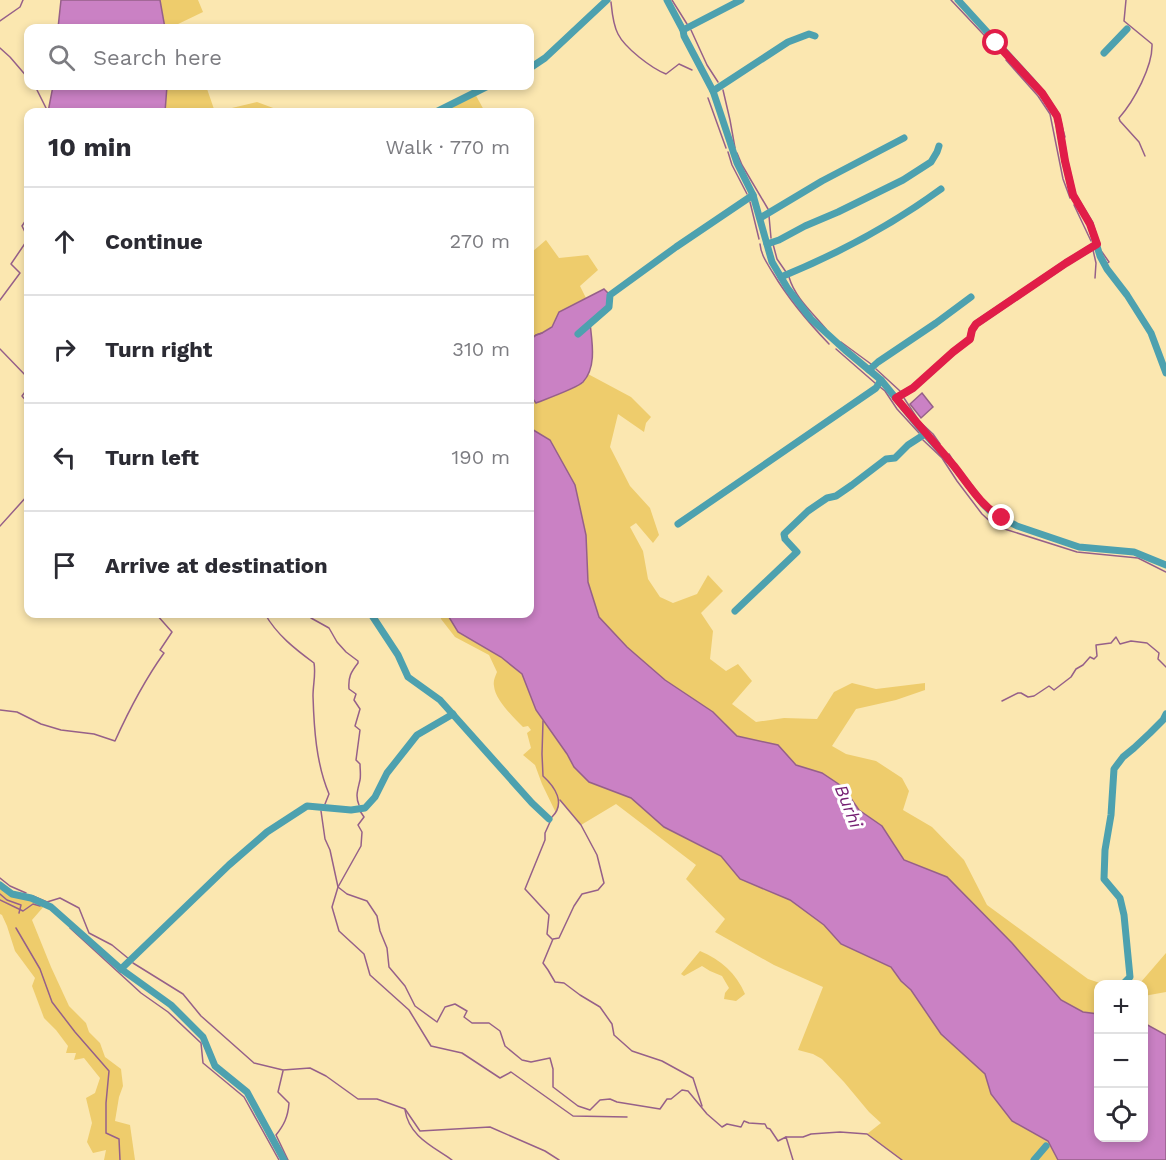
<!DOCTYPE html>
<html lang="en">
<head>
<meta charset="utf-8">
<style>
	:root { --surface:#fff; --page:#f2f2f3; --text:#2b2b33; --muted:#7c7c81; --line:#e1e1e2 }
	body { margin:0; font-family:"Work Sans",sans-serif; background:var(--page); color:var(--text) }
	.controls { position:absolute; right:18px; bottom:18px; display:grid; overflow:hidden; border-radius:12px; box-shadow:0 3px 9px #0003 }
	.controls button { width:54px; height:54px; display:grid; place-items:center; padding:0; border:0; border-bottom:2px solid var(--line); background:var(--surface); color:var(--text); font:30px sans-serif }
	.stop { position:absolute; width:18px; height:18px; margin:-14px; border:4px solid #e11d48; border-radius:50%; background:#fff }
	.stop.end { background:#e11d48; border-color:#fff; box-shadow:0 2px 6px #0008 }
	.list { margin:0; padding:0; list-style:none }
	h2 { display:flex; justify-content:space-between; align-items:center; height:78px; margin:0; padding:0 24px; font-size:26px }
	h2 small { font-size:20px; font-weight:400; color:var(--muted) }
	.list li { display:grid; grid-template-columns:39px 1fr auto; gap:18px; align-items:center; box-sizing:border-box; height:108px; padding:0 24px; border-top:2px solid var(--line) }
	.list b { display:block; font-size:22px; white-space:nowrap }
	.list em { font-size:20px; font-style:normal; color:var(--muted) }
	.icon { flex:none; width:33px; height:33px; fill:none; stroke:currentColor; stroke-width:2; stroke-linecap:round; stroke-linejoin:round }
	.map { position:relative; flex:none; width:1166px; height:1160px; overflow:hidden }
	.search { position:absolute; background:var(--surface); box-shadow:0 3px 9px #0003; left:24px; top:24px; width:510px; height:66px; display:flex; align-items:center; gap:15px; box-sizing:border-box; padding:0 21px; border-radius:12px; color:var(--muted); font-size:22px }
	.panel { position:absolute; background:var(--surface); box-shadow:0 3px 9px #0003; left:24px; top:108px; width:510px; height:510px; border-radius:12px }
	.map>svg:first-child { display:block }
	.green { fill:#eecc6c }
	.water { fill:#ca81c4; stroke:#966089; stroke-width:1.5 }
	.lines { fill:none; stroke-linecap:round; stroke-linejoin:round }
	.stream { stroke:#966089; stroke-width:1.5 }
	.street { stroke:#4da1af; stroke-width:7 }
	.route { stroke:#e11d48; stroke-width:8 }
	.labels { text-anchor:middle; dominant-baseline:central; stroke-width:6; stroke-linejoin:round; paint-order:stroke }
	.water-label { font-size:18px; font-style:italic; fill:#751e72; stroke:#fff }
</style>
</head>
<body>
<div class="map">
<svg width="1166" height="1160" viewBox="0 0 1166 1160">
	<rect width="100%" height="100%" fill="#fbe7b0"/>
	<g class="green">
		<polygon points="160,0 198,0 203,12 176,25 176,28 165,28"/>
		<polygon points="167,86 206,86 215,112 257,102 284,112 165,112"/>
		<polygon points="474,92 485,112 449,112 447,107"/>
		<polygon points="546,240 559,258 588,255 598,270 580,286 586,298 559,312 552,327 542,333 536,335 530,340 530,249 532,252"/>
		<polygon points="588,374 631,397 651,417 646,423 644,432 618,414 610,447 630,486 650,508 659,535 653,543 636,523 630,527 643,551 648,579 660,597 673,603 697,594 708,575 723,591 701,613 713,631 710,659 726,671 738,664 752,681 732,704 756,722 784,718 817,719 834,692 852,683 876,689 925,683 925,690 896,700 856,709 832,746 846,754 876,761 902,778 909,791 903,810 932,827 964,860 987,905 1088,979 1103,984 1098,984 1098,1014 1083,1012 1061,1000 1012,943 947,877 904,860 882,826 859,810 843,787 822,773 796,765 778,745 737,736 713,712 665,680 627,647 599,617 588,582 586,535 550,440 530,428 530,394 582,384"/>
		<path d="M 440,614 L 447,614 L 458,632 L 501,657 L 522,674 L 536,710 L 567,754 L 574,767 L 589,782 L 631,798 L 664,827 L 721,856 L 740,879 L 790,900 L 824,925 L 841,944 L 891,967 L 901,981 L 911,990 L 941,1034 L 985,1074 L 991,1094 L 1012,1121 L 1048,1141 L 1058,1160 L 902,1160 L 867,1134 L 881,1123 L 869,1112 L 844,1082 L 822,1059 L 813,1054 L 798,1050 L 823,987 L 774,965 L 715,932 L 725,919 L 686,879 L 696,865 L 616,804 L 581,825 L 560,800 L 556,813 L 542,784 L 535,765 L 523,755 L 531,748 L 527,733 L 531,730 L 528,726 L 523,727 C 514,718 495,700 494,686 C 493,681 495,677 497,672 L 489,655 L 455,637 L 441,619 Z"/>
		<polygon points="0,885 12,894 45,905 32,920 51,967 69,1006 86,1023 89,1032 100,1043 105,1057 121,1069 123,1086 119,1097 115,1121 130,1125 135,1160 104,1160 106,1150 93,1153 87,1142 92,1123 86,1098 95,1093 100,1078 84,1058 74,1060 76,1053 66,1053 68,1046 56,1030 44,1018 32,986 35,978 15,951 7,926 2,915 0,914"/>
		<path d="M 700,951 C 721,960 736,973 745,994 L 736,1001 L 724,999 L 725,993 L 729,988 L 722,976 L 710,971 L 702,966 L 684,976 L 681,974 Z"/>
		<polygon points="1166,953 1166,992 1144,996 1144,984 1135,984 1141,982"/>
	</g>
	<g class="water">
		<polygon points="61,0 160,0 165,28 58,28"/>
		<polygon points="53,86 167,86 165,112 48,112"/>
		<path d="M 604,289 L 610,295 L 609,307 L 590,323 C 592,342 597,367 583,382 C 577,388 546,399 536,403 L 530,395 L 530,340 L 536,335 L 542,333 L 552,327 L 559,312 Z"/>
		<polygon points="922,393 933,407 921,418 910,404"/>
		<polygon points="530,428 550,440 575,485 586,535 588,582 599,617 627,647 665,680 713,712 737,736 778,745 796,765 822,773 843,787 859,810 882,826 904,860 947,877 1012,943 1061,1000 1083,1012 1098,1014 1098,1138 1144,1138 1144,1023 1166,1035 1166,1160 1058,1160 1048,1141 1012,1121 991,1094 985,1074 941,1034 911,990 901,981 891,967 841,944 824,925 790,900 740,879 721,856 664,827 631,798 589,782 574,767 567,754 536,710 522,674 501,657 458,632 447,614 530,614"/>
	</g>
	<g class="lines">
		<g class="stream">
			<polyline points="672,0 687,24"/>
			<polyline points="951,0 1000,52"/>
			<path d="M 1126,0 L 1124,21 L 1152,44 C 1153,66 1134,101 1119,118 L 1120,121 L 1139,142 L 1145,156"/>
			<path d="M 611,2 C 612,12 613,25 618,34 C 625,48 651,68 666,74 L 679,64 L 692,70"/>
			<polyline points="0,21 20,7 23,0"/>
			<polyline points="691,30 707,65 718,82"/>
			<polyline points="0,48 10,57 28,78"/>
			<polyline points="1006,60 1038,96 1050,114 1063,179 1070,198"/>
			<polyline points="35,86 48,112"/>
			<polyline points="723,90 730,120 735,148"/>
			<polyline points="708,98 726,148"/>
			<polyline points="1062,126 1065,137"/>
			<polyline points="728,152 732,165 747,194"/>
			<polyline points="737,153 742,165 768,209"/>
			<polyline points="750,202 759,239"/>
			<polyline points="1074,205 1091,241"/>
			<polyline points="769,216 771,238"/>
			<polyline points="28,238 22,226 28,217"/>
			<path d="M 760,244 C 761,255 767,263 773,273 C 789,300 808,322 829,344"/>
			<polyline points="773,244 777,259 786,272"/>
			<polyline points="1093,250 1096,263 1095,278"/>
			<polyline points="1102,252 1109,262 1106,264"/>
			<path d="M 789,277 C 795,298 813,313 826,329"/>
			<polyline points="0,300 20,273 11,264 28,239"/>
			<polyline points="530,340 536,335 542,333"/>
			<polyline points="841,342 871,364"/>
			<polyline points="0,349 28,378"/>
			<polyline points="836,349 875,383"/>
			<polyline points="876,369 900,391"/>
			<polyline points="880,387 885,391 897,409 919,433"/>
			<polyline points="28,388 22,396 28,403"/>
			<polyline points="904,398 919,421 933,434 940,444"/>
			<polyline points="923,440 942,458 957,481 982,514 995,526 1077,552 1138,558 1166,572"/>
			<polyline points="949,454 954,462"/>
			<polyline points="988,504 996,511"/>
			<polyline points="0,526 28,495"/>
			<path d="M 265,614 C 277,635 295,649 314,663 C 316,674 313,684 313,696 C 314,728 316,763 329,794 L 325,804"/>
			<path d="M 311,614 L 311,618 L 329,628 L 337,642 L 346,652 L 358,661 L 358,663 C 351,672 348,677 349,689 L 356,694 L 354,700 L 360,709 L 355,726 L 360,730 L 356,760 L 360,764 C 360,769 361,775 360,780 C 358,789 355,796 359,805"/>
			<polyline points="1002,701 1018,693 1021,693 1028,697 1034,696 1049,686 1054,690 1071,677 1076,669 1083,665 1090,657 1094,659 1097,656 1096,645 1111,643 1116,637 1120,644 1131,641 1147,643 1159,653 1158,659 1166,667"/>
			<path d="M 0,710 L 17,712 L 41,724 L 61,730 L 94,734 L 115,741 C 129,710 144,681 164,653 L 160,650 L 172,632 L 156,614"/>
			<path d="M 543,721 L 542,754 L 543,776 C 555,787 566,803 552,817"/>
			<polyline points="560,800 581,825 597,855 604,883 598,890 582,894 574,906 559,938 553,939 543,963 548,970 555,982 564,983 580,995 600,1007 612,1024 614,1035 632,1051 662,1061 693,1078 702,1106"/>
			<polyline points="321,811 325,839 330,850 338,887 332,907 339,931 364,954 370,975 409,1010 431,1046 462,1053 500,1078 511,1072 573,1116 627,1117"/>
			<polyline points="360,811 364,817 358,825 362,832 361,846 338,887 347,894 367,901 377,916 380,931 387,948 389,967 405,986 415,1006 437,1022 445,1007 455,1004 467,1011 464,1017 472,1023 489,1023 500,1031 505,1046 522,1060 531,1062 550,1058 553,1069 553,1087 578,1106 590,1110 600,1100 610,1099 617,1102 660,1109 667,1099 671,1099 682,1090 688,1091 707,1114 722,1127 727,1124 741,1127 744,1121 749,1123 765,1124 767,1128 770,1129 778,1141 786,1137 793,1160"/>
			<polyline points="550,822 545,833 545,840 525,889 549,915 547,934 552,939"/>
			<polyline points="0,878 10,886 26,893"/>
			<polyline points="0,894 7,900 21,905 19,913"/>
			<polyline points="33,896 47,902 60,898 79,908 89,933 112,945 129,959"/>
			<polyline points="0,900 23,911 33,904 40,906"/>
			<polyline points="16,928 40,969 52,1002 75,1032 109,1071 106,1103 106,1133 119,1139 120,1160"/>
			<polyline points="70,928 141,993 168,1012 201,1043 203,1063 244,1097 279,1160"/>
			<polyline points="133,963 183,994 201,1016 254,1063 283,1070 310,1068 326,1076 358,1099 377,1099 405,1109 420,1131 490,1127 545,1151 559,1160"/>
			<path d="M 283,1071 L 278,1092 L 289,1103 C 288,1117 284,1125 276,1135 L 288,1160"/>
			<path d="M 405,1110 C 409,1136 432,1146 452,1160"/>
			<polyline points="786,1137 803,1137 811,1134 840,1132 867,1134 902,1160"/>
		</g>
		<g class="street">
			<polyline points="667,0 683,30 684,36 713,91 737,163 753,195 772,262 788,289 811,319 845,350 881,380 925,434 953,465 983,504 992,513 1017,526 1079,547 1134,552 1166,565"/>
			<polyline points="958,0 1030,79 1042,93 1057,116 1059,125 1065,161 1073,195 1090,223 1100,256 1107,269 1127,295 1151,333 1166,373"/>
			<polyline points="683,30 741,0"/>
			<polyline points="1104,53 1127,29"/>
			<polyline points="530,68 545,58 607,0"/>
			<polyline points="713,91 788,42 809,34 815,36"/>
			<polyline points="436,112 488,86"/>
			<polyline points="760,218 822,181 904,138"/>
			<polyline points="767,244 779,240 805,226 838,212 903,180 931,162 937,152 939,146"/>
			<path d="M 781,277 C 837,254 892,225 941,189"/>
			<polyline points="578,334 609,307 610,295 676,247 753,195"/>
			<polyline points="869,370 878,362 936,323 971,297"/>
			<polyline points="896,398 913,388 953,352 970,339 972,330 976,324 1066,263 1097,244"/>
			<polyline points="678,524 876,388 881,380"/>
			<polyline points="735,611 797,552 785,539 784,534 808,511 827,498 836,496 852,485 886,459 895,458 908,445 925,434"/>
			<polyline points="371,614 398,655 408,677 440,700 532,803 549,819"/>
			<polyline points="0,885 12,894 31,898 51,907 121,969 171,1005 203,1037 215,1066 247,1092 284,1160"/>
			<polyline points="121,969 229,865 267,832 307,806 351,810 365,808 375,797 387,773 417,735 453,714"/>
			<polyline points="1123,984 1130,977 1124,915 1120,898 1104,879 1105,850 1111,815 1114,769 1123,757 1134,748 1150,733 1163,720 1166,714"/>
			<polyline points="1034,1160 1046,1146"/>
		</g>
	</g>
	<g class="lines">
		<path class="route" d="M 996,43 L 1030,80 L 1042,93 L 1057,116 L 1059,125 L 1065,161 L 1073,195 L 1090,224 L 1097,244 L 1066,263 L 976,324 L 972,330 L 970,339 L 953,352 L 913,388 L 896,398 C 915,421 935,443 954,466 C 969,485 981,506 1002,518"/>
	</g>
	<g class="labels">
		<g class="water-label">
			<text transform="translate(849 806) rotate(68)">Burhi</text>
		</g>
	</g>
</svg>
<div class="controls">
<button>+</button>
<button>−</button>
<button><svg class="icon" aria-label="locate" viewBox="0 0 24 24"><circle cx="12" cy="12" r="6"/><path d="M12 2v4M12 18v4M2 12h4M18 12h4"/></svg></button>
</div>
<div class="stop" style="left:996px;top:43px"></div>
<div class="stop end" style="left:1002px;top:518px"></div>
<div class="search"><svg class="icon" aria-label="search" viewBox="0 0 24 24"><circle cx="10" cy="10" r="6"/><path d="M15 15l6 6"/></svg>Search here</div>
<section class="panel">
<h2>10 min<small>Walk · 770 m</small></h2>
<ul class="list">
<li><svg class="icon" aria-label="ahead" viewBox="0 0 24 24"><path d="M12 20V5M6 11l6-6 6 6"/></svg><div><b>Continue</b></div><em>270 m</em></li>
<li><svg class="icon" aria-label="right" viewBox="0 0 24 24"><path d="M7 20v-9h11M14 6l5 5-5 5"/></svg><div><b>Turn right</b></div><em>310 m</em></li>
<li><svg class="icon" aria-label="left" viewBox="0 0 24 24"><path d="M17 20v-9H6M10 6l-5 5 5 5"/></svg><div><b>Turn left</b></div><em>190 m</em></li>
<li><svg class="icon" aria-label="arrive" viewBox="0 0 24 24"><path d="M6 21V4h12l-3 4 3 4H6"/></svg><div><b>Arrive at destination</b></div></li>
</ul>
</section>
</div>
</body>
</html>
